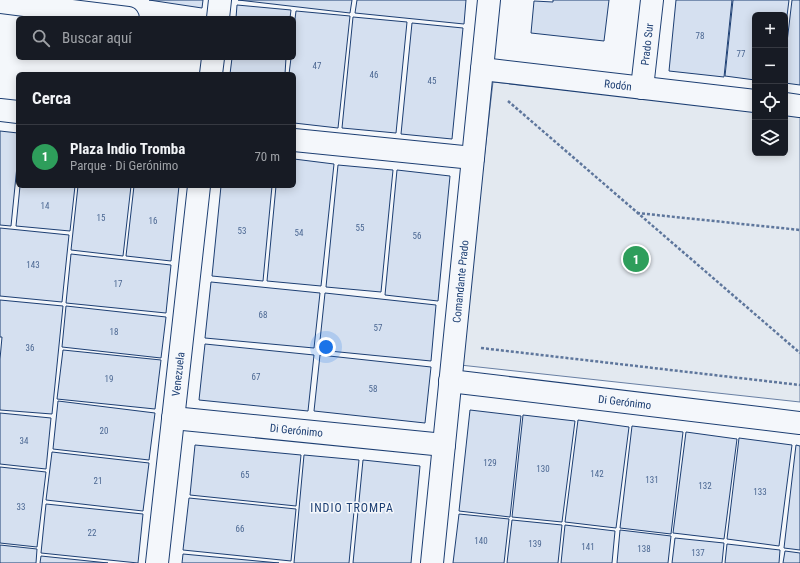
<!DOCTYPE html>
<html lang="es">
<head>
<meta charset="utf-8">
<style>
	:root { --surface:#171b24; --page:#242831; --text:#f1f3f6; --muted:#9ea1a6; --line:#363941; --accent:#2563eb }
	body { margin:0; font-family:"Roboto Condensed",sans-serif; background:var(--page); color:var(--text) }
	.controls { position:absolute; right:12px; top:12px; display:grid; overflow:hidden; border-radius:6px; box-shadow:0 2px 10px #0003 }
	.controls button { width:36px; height:36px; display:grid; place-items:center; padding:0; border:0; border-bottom:1px solid var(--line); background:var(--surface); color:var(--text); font:20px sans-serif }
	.you { position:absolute; left:326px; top:347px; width:14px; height:14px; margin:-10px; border:3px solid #fff; border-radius:50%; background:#1a73e8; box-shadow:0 0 0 6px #1a73e833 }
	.badge { display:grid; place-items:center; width:26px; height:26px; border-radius:50%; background:var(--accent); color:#fff; font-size:13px; font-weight:700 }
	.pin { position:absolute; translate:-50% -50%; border:2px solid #fff; box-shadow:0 1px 4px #0006 }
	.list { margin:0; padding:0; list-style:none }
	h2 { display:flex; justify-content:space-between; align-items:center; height:52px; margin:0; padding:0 16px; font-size:17px }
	h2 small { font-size:13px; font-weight:400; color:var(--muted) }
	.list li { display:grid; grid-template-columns:26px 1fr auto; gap:12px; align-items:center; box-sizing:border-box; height:64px; padding:0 16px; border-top:1px solid var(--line) }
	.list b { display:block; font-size:15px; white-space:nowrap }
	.list p { margin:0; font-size:13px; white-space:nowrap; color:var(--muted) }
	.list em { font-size:13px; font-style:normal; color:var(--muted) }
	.icon { flex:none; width:22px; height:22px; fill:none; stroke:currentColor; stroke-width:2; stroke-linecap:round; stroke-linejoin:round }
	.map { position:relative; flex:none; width:800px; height:563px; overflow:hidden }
	.search { position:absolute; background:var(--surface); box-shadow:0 2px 10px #0003; left:16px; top:16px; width:280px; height:44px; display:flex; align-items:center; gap:10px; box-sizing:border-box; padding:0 14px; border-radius:6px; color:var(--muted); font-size:15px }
	.panel { position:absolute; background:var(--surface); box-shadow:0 2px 10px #0003; left:16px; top:72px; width:280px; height:116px; border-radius:6px }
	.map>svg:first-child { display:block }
	.green { fill:#e3e9f0; stroke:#687fa3 }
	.building { fill:#d5e0f0; stroke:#1d3f73 }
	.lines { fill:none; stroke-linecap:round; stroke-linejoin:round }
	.minor-casing { stroke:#1d3f73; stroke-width:24 }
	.path { stroke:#5e769c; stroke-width:2.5; stroke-dasharray:3 2; stroke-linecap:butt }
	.minor { stroke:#f4f7fb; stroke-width:22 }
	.labels { text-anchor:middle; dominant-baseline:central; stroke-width:3; stroke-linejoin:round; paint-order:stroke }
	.number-label { font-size:9px; fill:#4b6792 }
	.street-label { font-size:11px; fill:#1d3f73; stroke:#f4f7fb }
	.neighbourhood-label { font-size:12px; letter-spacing:1px; fill:#1d3f73; stroke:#f4f7fb }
</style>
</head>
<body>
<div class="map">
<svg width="800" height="563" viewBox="0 0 800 563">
	<rect width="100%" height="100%" fill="#f4f7fb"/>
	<polygon class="green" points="493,82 755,111 755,153 785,153 785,114 800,116 800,402 460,365"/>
	<g class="building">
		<polygon points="149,0 203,0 202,8"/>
		<polygon points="238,0 352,0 350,13"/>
		<polygon points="357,0 466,0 464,24 355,13"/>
		<polygon points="553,0 609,0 604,41 531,33 534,1 553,2"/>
		<polygon points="676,0 732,0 724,77 669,71"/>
		<polygon points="733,0 789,0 785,32 785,15 755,15 755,80 725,76"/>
		<polygon points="792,0 800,0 800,85 785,83 785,59"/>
		<polygon points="237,5 291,10 290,18 236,18"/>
		<polygon points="296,11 350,16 338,128 294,123 294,74 289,74 291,58 294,58 294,27"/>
		<polygon points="353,17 407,22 396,133 342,128"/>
		<polygon points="412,23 463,28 452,139 401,134"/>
		<polygon points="232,58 286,58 285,74 230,74"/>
		<polygon points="0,131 18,133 18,156 11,226 0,225"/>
		<polygon points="294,159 334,164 321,286 267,281 276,186 294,186"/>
		<polygon points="338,165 393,170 381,292 326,287"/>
		<polygon points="397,170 450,176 438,301 385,295"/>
		<polygon points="20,186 75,186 70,231 16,226"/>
		<polygon points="78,186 131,186 123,256 71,250"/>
		<polygon points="134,186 179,186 171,261 126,256"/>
		<polygon points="221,186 272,186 263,281 212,276"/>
		<polygon points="0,228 69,235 62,302 0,296"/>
		<polygon points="71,254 171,265 166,313 66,303"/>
		<polygon points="211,282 320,293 314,348 205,338"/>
		<polygon points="325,293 436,305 431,361 319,350"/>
		<polygon points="0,300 63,306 52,414 0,410 0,359 2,337 0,337"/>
		<polygon points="66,306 166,317 161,358 62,347"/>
		<polygon points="205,344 314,355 308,411 199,400"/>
		<polygon points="63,350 161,360 155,409 57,399"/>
		<polygon points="320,355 431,367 425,423 314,411"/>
		<polygon points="58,401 155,413 149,460 53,449"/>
		<polygon points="470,410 521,416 510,517 459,511"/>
		<polygon points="0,413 51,418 46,469 0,464"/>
		<polygon points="523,415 575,421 562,522 512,517"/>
		<polygon points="578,420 629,427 616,528 565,522"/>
		<polygon points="632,426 683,432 671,534 620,528"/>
		<polygon points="686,432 737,439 724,539 673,533"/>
		<polygon points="739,438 792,445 779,546 727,539"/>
		<polygon points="195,445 301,455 296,506 190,495"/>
		<polygon points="796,445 800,446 800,550 784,548"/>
		<polygon points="52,452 149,463 143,511 46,500"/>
		<polygon points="304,455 359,460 349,563 294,563"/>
		<polygon points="363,460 420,466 411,563 353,563"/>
		<polygon points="0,467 46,472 37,547 0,543"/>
		<polygon points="189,498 296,509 291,561 183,550"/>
		<polygon points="46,504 143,514 138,563 41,553"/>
		<polygon points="459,514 509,519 504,563 453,563"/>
		<polygon points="512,520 562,525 558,563 507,563"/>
		<polygon points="565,525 615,531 612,563 561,563"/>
		<polygon points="620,530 671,536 668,563 617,563"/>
		<polygon points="675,538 724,543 722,563 672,563"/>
		<polygon points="727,544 780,550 779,563 725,563"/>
		<polygon points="0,545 37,549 36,563 0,563"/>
		<polygon points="785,551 800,553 800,563 783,563"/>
		<polygon points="183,554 279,563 182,563"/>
		<polygon points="41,556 108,563 40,563"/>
	</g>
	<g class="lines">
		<defs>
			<g id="minor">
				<polyline points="0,2 128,18"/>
				<polyline points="218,18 220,0"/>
				<path id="s1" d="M 482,69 L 755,101"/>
				<polyline points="211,74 213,58"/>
				<path id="s2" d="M 642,88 L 652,0"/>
				<polyline points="785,104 800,106"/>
				<polyline points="0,110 18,112"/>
				<polyline points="294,140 473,158"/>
				<path id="s3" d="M 450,381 L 800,423"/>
				<path id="s4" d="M 173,418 L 444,445"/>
				<path id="s5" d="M 157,563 L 199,186"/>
				<path id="s6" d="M 432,563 L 489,0"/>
			</g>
		</defs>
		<use href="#minor" class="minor-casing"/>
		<g class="path">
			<polyline points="508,101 800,353"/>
			<polyline points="637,213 800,230"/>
			<polyline points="481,348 800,385"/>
		</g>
		<use href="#minor" class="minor"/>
	</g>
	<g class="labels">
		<g class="number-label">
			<text x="700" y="36">78</text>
			<text x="741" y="54">77</text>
			<text x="317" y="66">47</text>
			<text x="374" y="75">46</text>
			<text x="432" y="81">45</text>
			<text x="45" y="206">14</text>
			<text x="101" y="218">15</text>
			<text x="153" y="221">16</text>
			<text x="360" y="228">55</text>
			<text x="242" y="231">53</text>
			<text x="299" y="233">54</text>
			<text x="417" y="236">56</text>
			<text x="33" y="265">143</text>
			<text x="118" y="284">17</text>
			<text x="263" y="315">68</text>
			<text x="378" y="328">57</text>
			<text x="114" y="332">18</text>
			<text x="30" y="348">36</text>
			<text x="256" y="377">67</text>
			<text x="109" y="379">19</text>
			<text x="373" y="389">58</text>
			<text x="104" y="431">20</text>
			<text x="24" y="441">34</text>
			<text x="490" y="463">129</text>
			<text x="543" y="469">130</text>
			<text x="597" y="474">142</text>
			<text x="245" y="475">65</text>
			<text x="652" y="480">131</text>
			<text x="98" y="481">21</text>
			<text x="705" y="486">132</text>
			<text x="760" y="492">133</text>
			<text x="21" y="507">33</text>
			<text x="240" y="529">66</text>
			<text x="92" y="533">22</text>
			<text x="481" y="541">140</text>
			<text x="535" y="544">139</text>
			<text x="588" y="547">141</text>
			<text x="644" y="549">138</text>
			<text x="698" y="553">137</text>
		</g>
		<g class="street-label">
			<text stroke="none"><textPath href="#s2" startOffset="44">Prado Sur</textPath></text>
			<text stroke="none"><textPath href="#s1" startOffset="137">Rodón</textPath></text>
			<text stroke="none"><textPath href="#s6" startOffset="283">Comandante Prado</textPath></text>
			<text stroke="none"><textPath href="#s5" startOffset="190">Venezuela</textPath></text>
			<text stroke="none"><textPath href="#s3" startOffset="176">Di Gerónimo</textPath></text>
			<text stroke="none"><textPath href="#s4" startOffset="124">Di Gerónimo</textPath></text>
		</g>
		<g class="neighbourhood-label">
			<text x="352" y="508">INDIO TROMPA</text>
		</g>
	</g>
</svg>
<div class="controls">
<button>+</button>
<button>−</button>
<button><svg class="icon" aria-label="locate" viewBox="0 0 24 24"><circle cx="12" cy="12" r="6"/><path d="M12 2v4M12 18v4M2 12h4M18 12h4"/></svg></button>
<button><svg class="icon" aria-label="layers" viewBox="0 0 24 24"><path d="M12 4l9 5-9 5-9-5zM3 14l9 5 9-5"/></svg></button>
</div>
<div class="you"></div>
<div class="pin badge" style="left:636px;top:259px;background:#2e9e5b">1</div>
<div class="search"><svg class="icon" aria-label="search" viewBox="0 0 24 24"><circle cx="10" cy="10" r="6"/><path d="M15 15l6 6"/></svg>Buscar aquí</div>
<section class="panel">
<h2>Cerca<small></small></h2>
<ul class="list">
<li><span class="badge" style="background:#2e9e5b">1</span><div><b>Plaza Indio Tromba</b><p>Parque · Di Gerónimo</p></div><em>70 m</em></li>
</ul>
</section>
</div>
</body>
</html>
